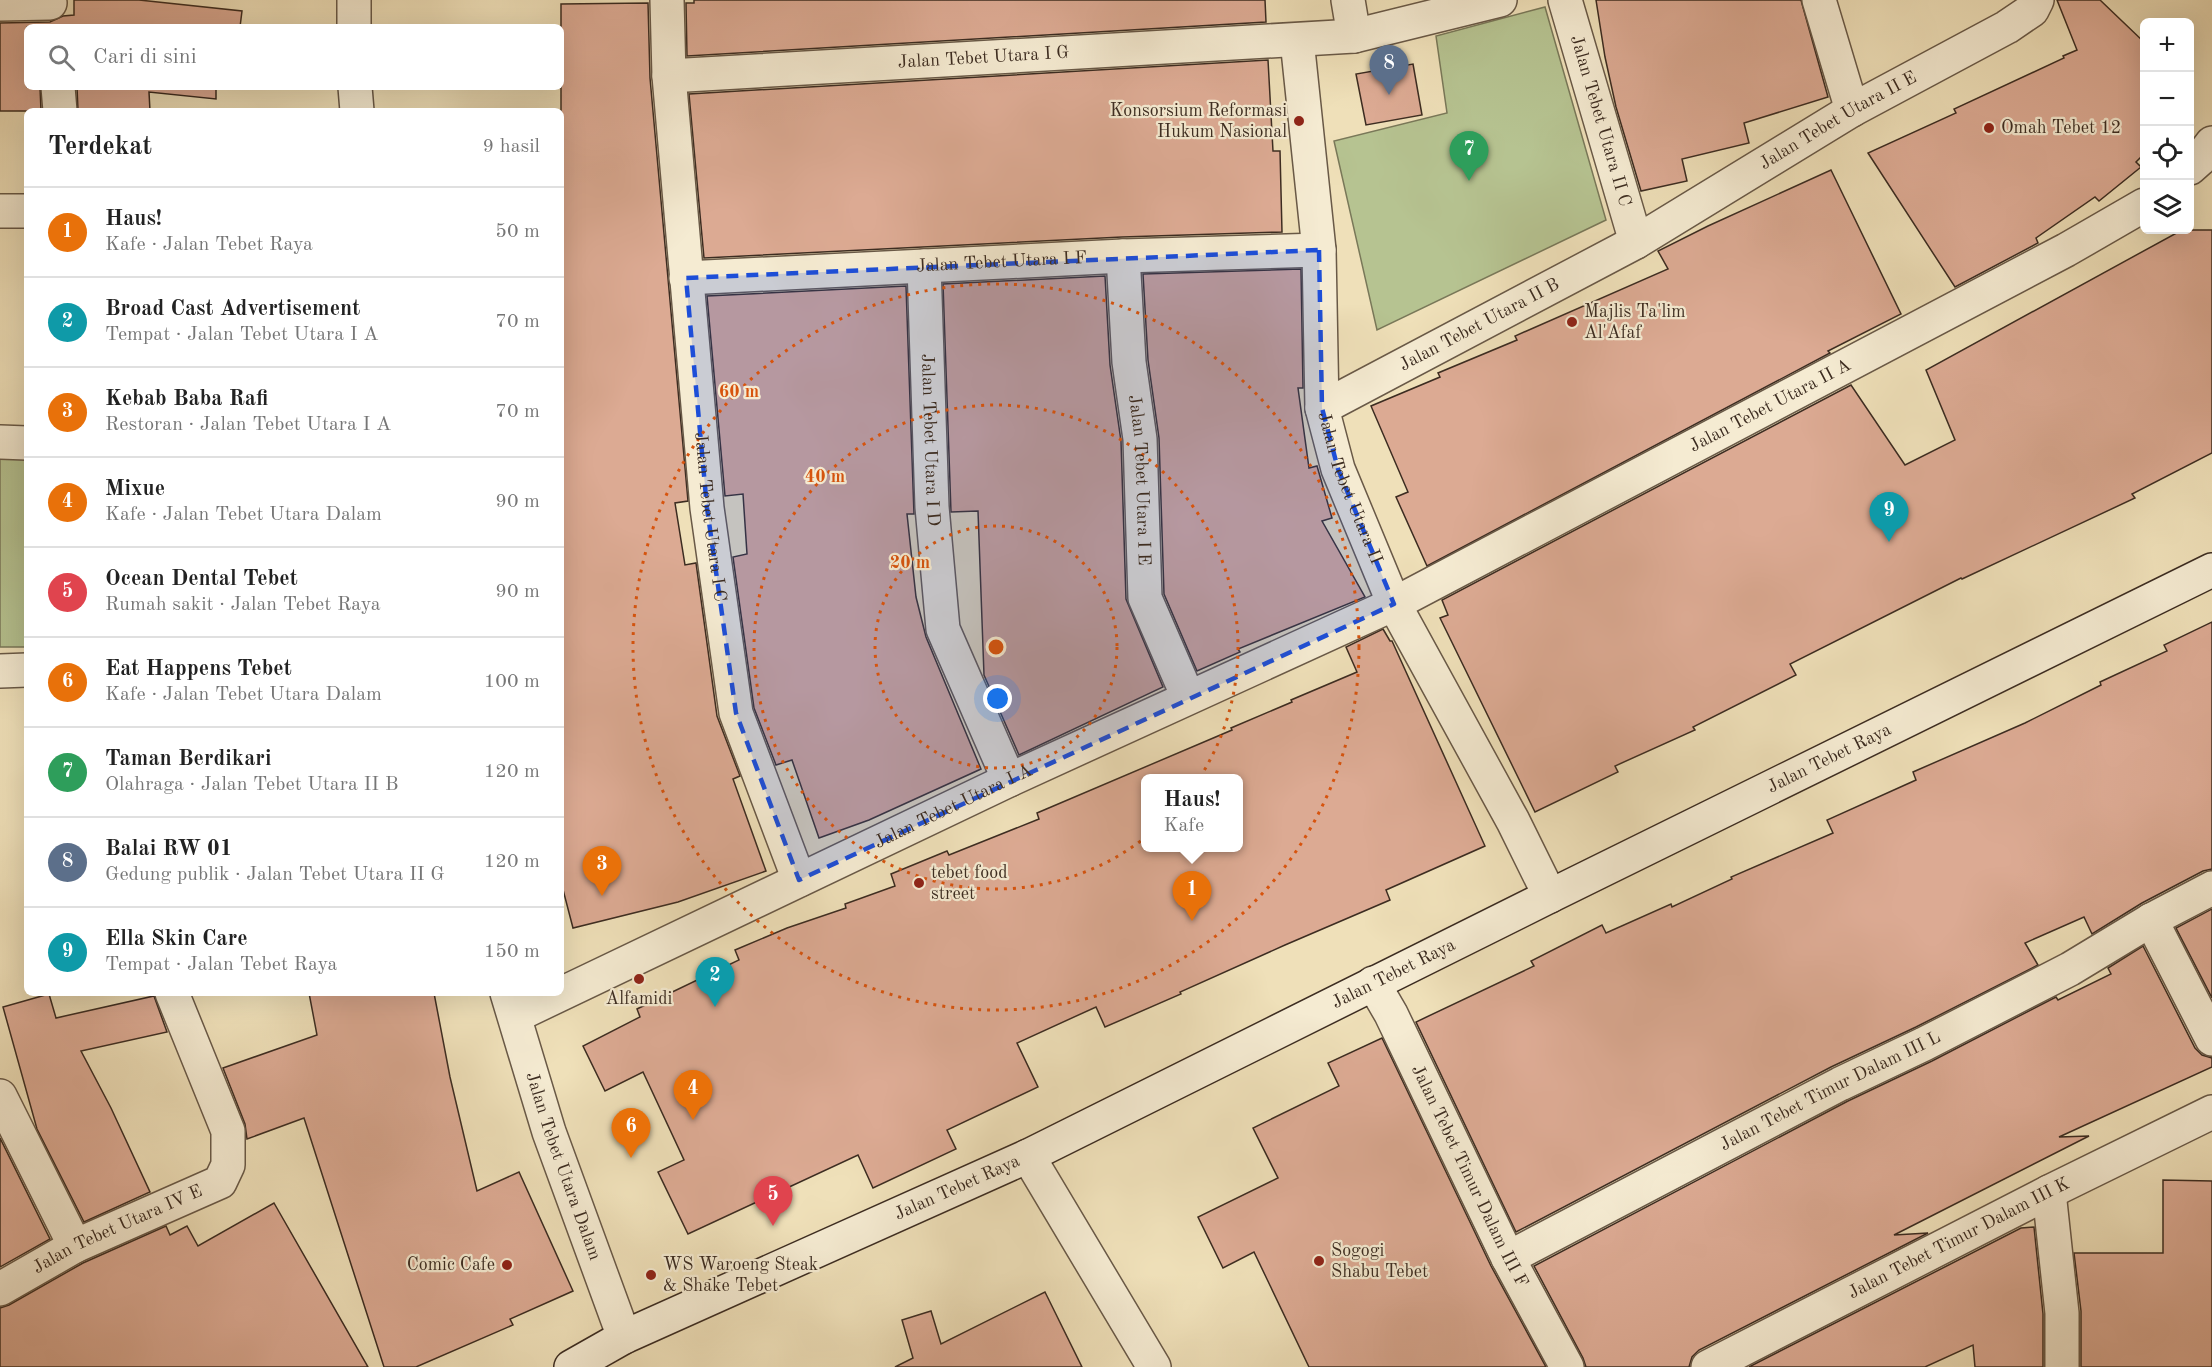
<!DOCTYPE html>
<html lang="id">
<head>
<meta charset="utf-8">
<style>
	:root { --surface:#fff; --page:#f2f2f2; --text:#222; --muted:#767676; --line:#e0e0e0; --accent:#8f2418 }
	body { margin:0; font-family:"Old Standard TT",serif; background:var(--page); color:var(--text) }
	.controls { position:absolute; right:18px; top:18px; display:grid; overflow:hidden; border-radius:9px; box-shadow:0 6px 24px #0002 }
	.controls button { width:54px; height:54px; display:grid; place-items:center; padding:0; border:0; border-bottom:2px solid var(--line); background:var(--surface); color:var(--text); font:30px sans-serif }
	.you { position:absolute; left:998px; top:699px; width:21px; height:21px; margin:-15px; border:4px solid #fff; border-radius:50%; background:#1a73e8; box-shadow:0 0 0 9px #1a73e833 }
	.badge { display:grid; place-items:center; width:39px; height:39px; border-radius:50%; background:var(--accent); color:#fff; font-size:20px; font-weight:700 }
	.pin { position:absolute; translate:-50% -50px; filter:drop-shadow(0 2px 3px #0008) }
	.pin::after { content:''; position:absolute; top:32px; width:21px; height:18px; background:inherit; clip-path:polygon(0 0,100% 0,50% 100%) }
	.popup { position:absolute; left:1141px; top:774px; width:102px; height:78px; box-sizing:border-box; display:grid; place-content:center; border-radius:9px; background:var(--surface); filter:drop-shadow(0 2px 4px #0005); font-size:20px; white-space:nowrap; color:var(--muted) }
	.popup b { font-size:22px; color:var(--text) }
	.popup::after { content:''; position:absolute; left:50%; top:100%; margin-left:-12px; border:12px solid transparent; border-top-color:var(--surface) }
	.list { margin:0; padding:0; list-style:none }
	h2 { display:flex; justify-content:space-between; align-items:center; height:78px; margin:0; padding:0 24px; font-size:26px }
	h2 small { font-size:20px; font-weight:400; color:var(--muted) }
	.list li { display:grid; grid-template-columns:39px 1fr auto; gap:18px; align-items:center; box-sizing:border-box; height:90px; padding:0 24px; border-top:2px solid var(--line) }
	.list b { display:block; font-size:22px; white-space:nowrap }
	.list p { margin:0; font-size:20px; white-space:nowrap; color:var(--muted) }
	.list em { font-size:20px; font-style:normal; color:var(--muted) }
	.icon { flex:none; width:33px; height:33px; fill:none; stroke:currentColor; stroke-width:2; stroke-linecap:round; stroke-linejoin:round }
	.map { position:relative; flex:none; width:2212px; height:1367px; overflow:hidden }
	.search { position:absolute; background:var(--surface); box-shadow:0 6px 24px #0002; left:24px; top:24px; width:540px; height:66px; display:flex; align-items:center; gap:15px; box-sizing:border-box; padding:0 21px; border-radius:9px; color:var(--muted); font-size:22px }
	.panel { position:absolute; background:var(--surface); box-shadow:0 6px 24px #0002; left:24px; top:108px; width:540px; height:888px; border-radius:9px }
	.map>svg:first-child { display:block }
	.green { fill:#b6c391; stroke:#797859; stroke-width:1.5 }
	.building { fill:#dcaa93; stroke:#3c2c21; stroke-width:1.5; fill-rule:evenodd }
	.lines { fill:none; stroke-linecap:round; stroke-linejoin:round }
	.minor-casing { stroke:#695947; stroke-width:36 }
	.tertiary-casing { stroke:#695947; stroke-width:36 }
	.secondary-casing { stroke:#3c2c21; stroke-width:36 }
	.minor { stroke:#f5ebd2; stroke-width:33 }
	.tertiary { stroke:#f5ebd2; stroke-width:33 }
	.secondary { stroke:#f5ebd2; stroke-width:33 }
	.marked { fill:#1d4ed8; fill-opacity:0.2; stroke:#1d4ed8; stroke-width:4.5; stroke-dasharray:12 8; stroke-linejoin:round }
	.ring { fill:none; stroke:#d7540e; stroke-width:3; stroke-dasharray:3 6 }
	.poi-dot { fill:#8f2418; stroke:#f5ebd2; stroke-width:2 }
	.labels { text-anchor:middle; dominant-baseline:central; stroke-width:4.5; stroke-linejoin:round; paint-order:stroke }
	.street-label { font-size:18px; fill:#3c2c21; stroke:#f5ebd2 }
	.poi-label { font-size:18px; fill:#3c2c21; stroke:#f5ebd2; text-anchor:start }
	.centre { fill:#d7540e; stroke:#f5ebd2; stroke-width:3 }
	.ring-label { font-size:18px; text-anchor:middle; font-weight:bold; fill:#d7540e; stroke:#f5ebd2; stroke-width:4.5; stroke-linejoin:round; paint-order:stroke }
</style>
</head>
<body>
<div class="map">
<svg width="2212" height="1367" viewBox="0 0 2212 1367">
	<rect width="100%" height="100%" fill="#efe0b9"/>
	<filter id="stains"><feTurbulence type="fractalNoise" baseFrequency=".00333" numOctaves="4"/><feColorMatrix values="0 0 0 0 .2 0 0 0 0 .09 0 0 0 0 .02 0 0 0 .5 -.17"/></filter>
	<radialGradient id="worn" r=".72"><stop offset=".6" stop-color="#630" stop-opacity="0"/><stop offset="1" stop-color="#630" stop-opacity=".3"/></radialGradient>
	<g class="green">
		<polygon points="1545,7 1606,220 1377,330 1334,141 1447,113 1436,36"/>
		<polygon points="0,452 27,453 27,647 0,647"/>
	</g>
	<g class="building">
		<polygon points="74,0 139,0 242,11 240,27 27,27 27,87 40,87 41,111 0,111 0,23 50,22 63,16 74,15"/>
		<polygon points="694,0 1265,0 1266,22 687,56 686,3 694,3"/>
		<polygon points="1596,0 1801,0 1828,97 1744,123 1749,143 1682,159 1687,181 1641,191 1616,107 1605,57"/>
		<polygon points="2057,0 2100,0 2145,43 2145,153 2136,162 2141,167 2099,201 2095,197 2036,238 2038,243 1955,287 1868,153 1956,113 1954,109 2064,58 2063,56 2077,50"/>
		<polygon points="648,3 650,78 688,501 675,503 685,565 696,563 717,716 740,776 733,779 766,871 678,902 573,928 561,882 561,4"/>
		<polygon points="1268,60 1273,151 1280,151 1282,232 1122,237 704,258 689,94"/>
		<polygon points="1413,64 1422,115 1366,125 1356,74"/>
		<polygon points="77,87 216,87 216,99 149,92 150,111 78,111"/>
		<polygon points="1831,170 1901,314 1828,351 1830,353 1427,566 1396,497 1408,492 1371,406 1440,377 1438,373 1517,340 1515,336 1668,269 1658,251 1708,226"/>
		<polygon points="2182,230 2212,230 2212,453 2132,494 2135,498 1962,579 1961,578 1790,664 1796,675 1693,727 1695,730 1615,766 1618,772 1535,812 1440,618 1448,615 1442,600 1851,385 1905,465 1955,440 1926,370"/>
		<polygon points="1301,269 1303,388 1298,388 1309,468 1317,466 1332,518 1322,521 1365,597 1238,649 1240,652 1197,671 1164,594 1159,438 1148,360 1143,274"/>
		<polygon points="1105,276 1110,365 1121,441 1126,599 1163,687 1019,755 984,675 978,511 951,512 943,284"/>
		<polygon points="906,286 914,514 907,514 916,597 926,637 981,769 869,820 819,838 792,760 776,765 754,708 733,557 747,554 743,494 725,496 707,296"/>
		<polygon points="2212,622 2212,869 2203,871 2142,903 2092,934 2084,917 2025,943 2038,965 1916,1027 1831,1067 1516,1232 1416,1022 1534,966 1531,961 1602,925 1606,933 1671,904 1672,907 1732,879 1731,877 1833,833 1827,820 1916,780 1913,772 2025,723 2101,685 2100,682 2167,651 2164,645"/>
		<path d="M 1383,629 L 1390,641 L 1392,641 L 1485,846 L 1386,890 L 1390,900 L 1285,945 L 1180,992 L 1181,994 L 1105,1027 L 1096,1007 L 1017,1043 L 1038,1087 L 947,1130 L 956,1149 L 873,1188 L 858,1155 L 688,1234 L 658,1172 L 684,1160 L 643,1072 L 605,1091 L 583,1046 L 640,1017 L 637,1009 L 739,960 L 735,950 L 787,928 L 846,908 L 845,904 L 895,886 L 891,874 L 947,851 L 949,855 L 1039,819 L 1037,813 L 1232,730 L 1231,728 L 1292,702 L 1291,700 L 1357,672 L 1346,647 ZM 1146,778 L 1239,778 L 1239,848 L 1146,848 Z"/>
		<polygon points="2212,909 2212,998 2176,928"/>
		<polygon points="2143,946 2195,1048 2202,1055 2212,1058 2212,1067 2059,1137 2089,1136 1894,1235 1928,1233 1699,1350 1692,1357 1689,1367 1586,1367 1583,1358 1534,1266 1848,1101 1932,1061 2056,997 2058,1000 2111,974 2108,968"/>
		<polygon points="309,993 434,993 450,1077 477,1191 519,1172 573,1291 510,1319 513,1325 416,1367 384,1367 304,1118 247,1139 245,1124 223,1068 317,1035"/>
		<polygon points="49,994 56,1018 154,996 167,1032 81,1051 111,1108 150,1192 84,1222 37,1129 3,1007"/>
		<polygon points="1382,1038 1491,1266 1546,1367 1309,1367 1254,1252 1223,1268 1198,1217 1278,1178 1253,1128 1339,1086 1328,1063"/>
		<polygon points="0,1138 50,1239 0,1267"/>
		<polygon points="2163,1180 2212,1181 2212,1367 2081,1367 2081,1311 2074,1253 2163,1253"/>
		<polygon points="274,1203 368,1367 0,1367 0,1308 9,1305 83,1263 166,1226 170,1235 187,1226 198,1246"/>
		<polygon points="2034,1227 2043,1314 2043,1367 1975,1367 1973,1345 1925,1367 1749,1367 2021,1228"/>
		<polygon points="1045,1292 1082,1367 895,1367 913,1358 902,1320 931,1311 941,1344"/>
	</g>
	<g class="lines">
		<defs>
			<g id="minor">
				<path id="s1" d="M 667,0 L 669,76 L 707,508 L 736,713 L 799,880"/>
				<polyline points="1348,0 1354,36"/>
				<path id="s2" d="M 1565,0 L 1636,242"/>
				<polyline points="1819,0 1852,110"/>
				<polyline points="0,4 50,3"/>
				<path id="s3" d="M 1297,40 L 1319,250 L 1322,408 L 1338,469 L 1394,604 L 1513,821 L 1550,896"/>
				<path id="s4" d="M 669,76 L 1354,36 L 1500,0"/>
				<polyline points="58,87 60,111"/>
				<polyline points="2190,168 2199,160 2212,143"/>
				<polyline points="0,211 27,211"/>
				<path id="s5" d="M 1123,256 L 1129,362 L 1140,439 L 1145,598 L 1188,697"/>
				<path id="s6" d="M 924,266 L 932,507 L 943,629 L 1009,780"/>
				<path id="s7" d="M 686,278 L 1123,256 L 1319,250"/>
				<path id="s8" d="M 1322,408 L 1636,242 L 1852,110 L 2007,27 L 2032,10 L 2037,0"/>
				<polyline points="0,442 27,443"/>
				<polyline points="0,671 27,670"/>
				<polyline points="2151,920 2212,1039"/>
				<path id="s9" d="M 1373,983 L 1391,1014 L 1508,1258 L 1567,1367"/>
				<path id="s10" d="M 515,1016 L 1009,780 L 1394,604 L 2066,250 L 2144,205"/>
				<polyline points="0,1096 75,1246"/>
				<polyline points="2049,1192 2062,1313 2062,1367"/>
				<path id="s11" d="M 1508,1258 L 1840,1084 L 1924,1044 L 2070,969 L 2151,920 L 2212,888"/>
				<path id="s12" d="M 0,1289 L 75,1246 L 220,1182 L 228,1165 L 228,1131 L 172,993"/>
				<path id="s13" d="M 1708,1367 L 2049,1192 L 2212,1112"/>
			</g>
			<g id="tertiary">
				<polyline points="354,0 354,27"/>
				<polyline points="355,87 357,111"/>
				<path id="s14" d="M 507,993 L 549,1132 L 624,1337"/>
				<polyline points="1028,1156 1154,1367"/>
			</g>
			<g id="secondary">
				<path id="s15" d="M 571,1367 L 624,1337 L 1028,1156 L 1550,896 L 2212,570"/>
			</g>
		</defs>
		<use href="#minor" class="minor-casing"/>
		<use href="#tertiary" class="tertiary-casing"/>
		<use href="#secondary" class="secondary-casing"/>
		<use href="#minor" class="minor"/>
		<use href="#tertiary" class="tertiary"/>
		<use href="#secondary" class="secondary"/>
	</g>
	<path class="marked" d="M 1319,250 L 1322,408 L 1338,469 L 1394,604 L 799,880 L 736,713 L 707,508 L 686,278 Z"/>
	<g class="ring">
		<circle cx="996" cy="647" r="121"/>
		<circle cx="996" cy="647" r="242"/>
		<circle cx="996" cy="647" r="363"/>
	</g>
	<g class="poi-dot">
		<circle cx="1299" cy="121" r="6"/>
		<circle cx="1989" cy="128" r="6"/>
		<circle cx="1572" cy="322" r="6"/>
		<circle cx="919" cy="883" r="6"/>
		<circle cx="639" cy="979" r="6"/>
		<circle cx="1319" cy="1261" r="6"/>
		<circle cx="507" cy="1265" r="6"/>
		<circle cx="651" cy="1275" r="6"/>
	</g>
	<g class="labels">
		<g class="street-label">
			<text stroke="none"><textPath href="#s4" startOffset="315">Jalan Tebet Utara I G</textPath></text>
			<text stroke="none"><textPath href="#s2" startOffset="126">Jalan Tebet Utara II C</textPath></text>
			<text stroke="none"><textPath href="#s8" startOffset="591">Jalan Tebet Utara II E</textPath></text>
			<text stroke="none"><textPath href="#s7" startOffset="316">Jalan Tebet Utara I F</textPath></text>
			<text stroke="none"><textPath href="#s8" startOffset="178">Jalan Tebet Utara II B</textPath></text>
			<text stroke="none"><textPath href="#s10" startOffset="1396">Jalan Tebet Utara II A</textPath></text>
			<text stroke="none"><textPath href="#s6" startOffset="174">Jalan Tebet Utara I D</textPath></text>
			<text stroke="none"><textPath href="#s5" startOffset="225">Jalan Tebet Utara I E</textPath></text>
			<text stroke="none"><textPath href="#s3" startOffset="454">Jalan Tebet Utara II</textPath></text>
			<text stroke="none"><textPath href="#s1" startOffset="519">Jalan Tebet Utara I C</textPath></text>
			<text stroke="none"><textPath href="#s15" startOffset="1398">Jalan Tebet Raya</textPath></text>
			<text stroke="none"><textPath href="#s10" startOffset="486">Jalan Tebet Utara I A</textPath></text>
			<text stroke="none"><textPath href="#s15" startOffset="912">Jalan Tebet Raya</textPath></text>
			<text stroke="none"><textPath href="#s11" startOffset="363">Jalan Tebet Timur Dalam III L</textPath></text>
			<text stroke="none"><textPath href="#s14" startOffset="182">Jalan Tebet Utara Dalam</textPath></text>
			<text stroke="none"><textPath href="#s9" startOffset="216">Jalan Tebet Timur Dalam III F</textPath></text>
			<text stroke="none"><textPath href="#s15" startOffset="426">Jalan Tebet Raya</textPath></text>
			<text stroke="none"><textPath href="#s12" startOffset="132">Jalan Tebet Utara IV E</textPath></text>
			<text stroke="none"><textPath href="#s13" startOffset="282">Jalan Tebet Timur Dalam III K</textPath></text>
		</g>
		<g class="poi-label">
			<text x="1287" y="111" text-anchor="end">Konsorsium Reformasi<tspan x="1287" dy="21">Hukum Nasional</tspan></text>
			<text x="2001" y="128">Omah Tebet 12</text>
			<text x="1584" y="312">Majlis Ta'lim<tspan x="1584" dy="21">Al'Afaf</tspan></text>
			<text x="931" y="873">tebet food<tspan x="931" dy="21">street</tspan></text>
			<text x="639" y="999" text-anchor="middle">Alfamidi</text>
			<text x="1331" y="1251">Sogogi<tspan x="1331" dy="21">Shabu Tebet</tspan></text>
			<text x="495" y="1265" text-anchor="end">Comic Cafe</text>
			<text x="663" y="1265">WS Waroeng Steak<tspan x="663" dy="21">&amp; Shake Tebet</tspan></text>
		</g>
	</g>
	<circle cx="996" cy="647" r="9" class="centre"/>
	<g class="ring-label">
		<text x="739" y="397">60 m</text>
		<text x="825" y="482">40 m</text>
		<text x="910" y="568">20 m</text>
	</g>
	<rect width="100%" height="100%" filter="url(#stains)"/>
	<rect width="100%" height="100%" fill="url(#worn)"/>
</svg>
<div class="controls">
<button>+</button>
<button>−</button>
<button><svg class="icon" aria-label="locate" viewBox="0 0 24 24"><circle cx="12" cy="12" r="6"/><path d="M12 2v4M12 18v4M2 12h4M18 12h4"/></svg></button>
<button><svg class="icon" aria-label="layers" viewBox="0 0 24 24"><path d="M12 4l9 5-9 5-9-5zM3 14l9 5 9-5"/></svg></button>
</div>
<div class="you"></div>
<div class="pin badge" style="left:1192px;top:921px;background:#e8710a">1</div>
<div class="popup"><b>Haus!</b>Kafe</div>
<div class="pin badge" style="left:715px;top:1007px;background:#0f9aa8">2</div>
<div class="pin badge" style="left:602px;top:896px;background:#e8710a">3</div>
<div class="pin badge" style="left:693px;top:1120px;background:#e8710a">4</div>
<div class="pin badge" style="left:773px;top:1226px;background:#e0444e">5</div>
<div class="pin badge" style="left:631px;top:1158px;background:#e8710a">6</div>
<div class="pin badge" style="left:1469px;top:181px;background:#2e9e5b">7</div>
<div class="pin badge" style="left:1389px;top:95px;background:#5c6f8a">8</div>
<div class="pin badge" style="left:1889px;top:542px;background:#0f9aa8">9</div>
<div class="search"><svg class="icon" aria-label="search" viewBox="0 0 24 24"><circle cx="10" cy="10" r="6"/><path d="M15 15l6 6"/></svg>Cari di sini</div>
<section class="panel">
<h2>Terdekat<small>9 hasil</small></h2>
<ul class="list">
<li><span class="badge" style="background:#e8710a">1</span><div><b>Haus!</b><p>Kafe · Jalan Tebet Raya</p></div><em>50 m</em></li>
<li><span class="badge" style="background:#0f9aa8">2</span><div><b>Broad Cast Advertisement</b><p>Tempat · Jalan Tebet Utara I A</p></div><em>70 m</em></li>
<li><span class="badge" style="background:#e8710a">3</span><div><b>Kebab Baba Rafi</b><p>Restoran · Jalan Tebet Utara I A</p></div><em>70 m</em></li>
<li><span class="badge" style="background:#e8710a">4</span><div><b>Mixue</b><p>Kafe · Jalan Tebet Utara Dalam</p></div><em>90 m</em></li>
<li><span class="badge" style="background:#e0444e">5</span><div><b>Ocean Dental Tebet</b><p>Rumah sakit · Jalan Tebet Raya</p></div><em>90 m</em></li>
<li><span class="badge" style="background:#e8710a">6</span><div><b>Eat Happens Tebet</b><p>Kafe · Jalan Tebet Utara Dalam</p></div><em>100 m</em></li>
<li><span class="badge" style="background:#2e9e5b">7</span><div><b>Taman Berdikari</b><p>Olahraga · Jalan Tebet Utara II B</p></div><em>120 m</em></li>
<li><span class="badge" style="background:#5c6f8a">8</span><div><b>Balai RW 01</b><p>Gedung publik · Jalan Tebet Utara II G</p></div><em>120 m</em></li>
<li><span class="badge" style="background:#0f9aa8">9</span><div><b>Ella Skin Care</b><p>Tempat · Jalan Tebet Raya</p></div><em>150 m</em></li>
</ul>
</section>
</div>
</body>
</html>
